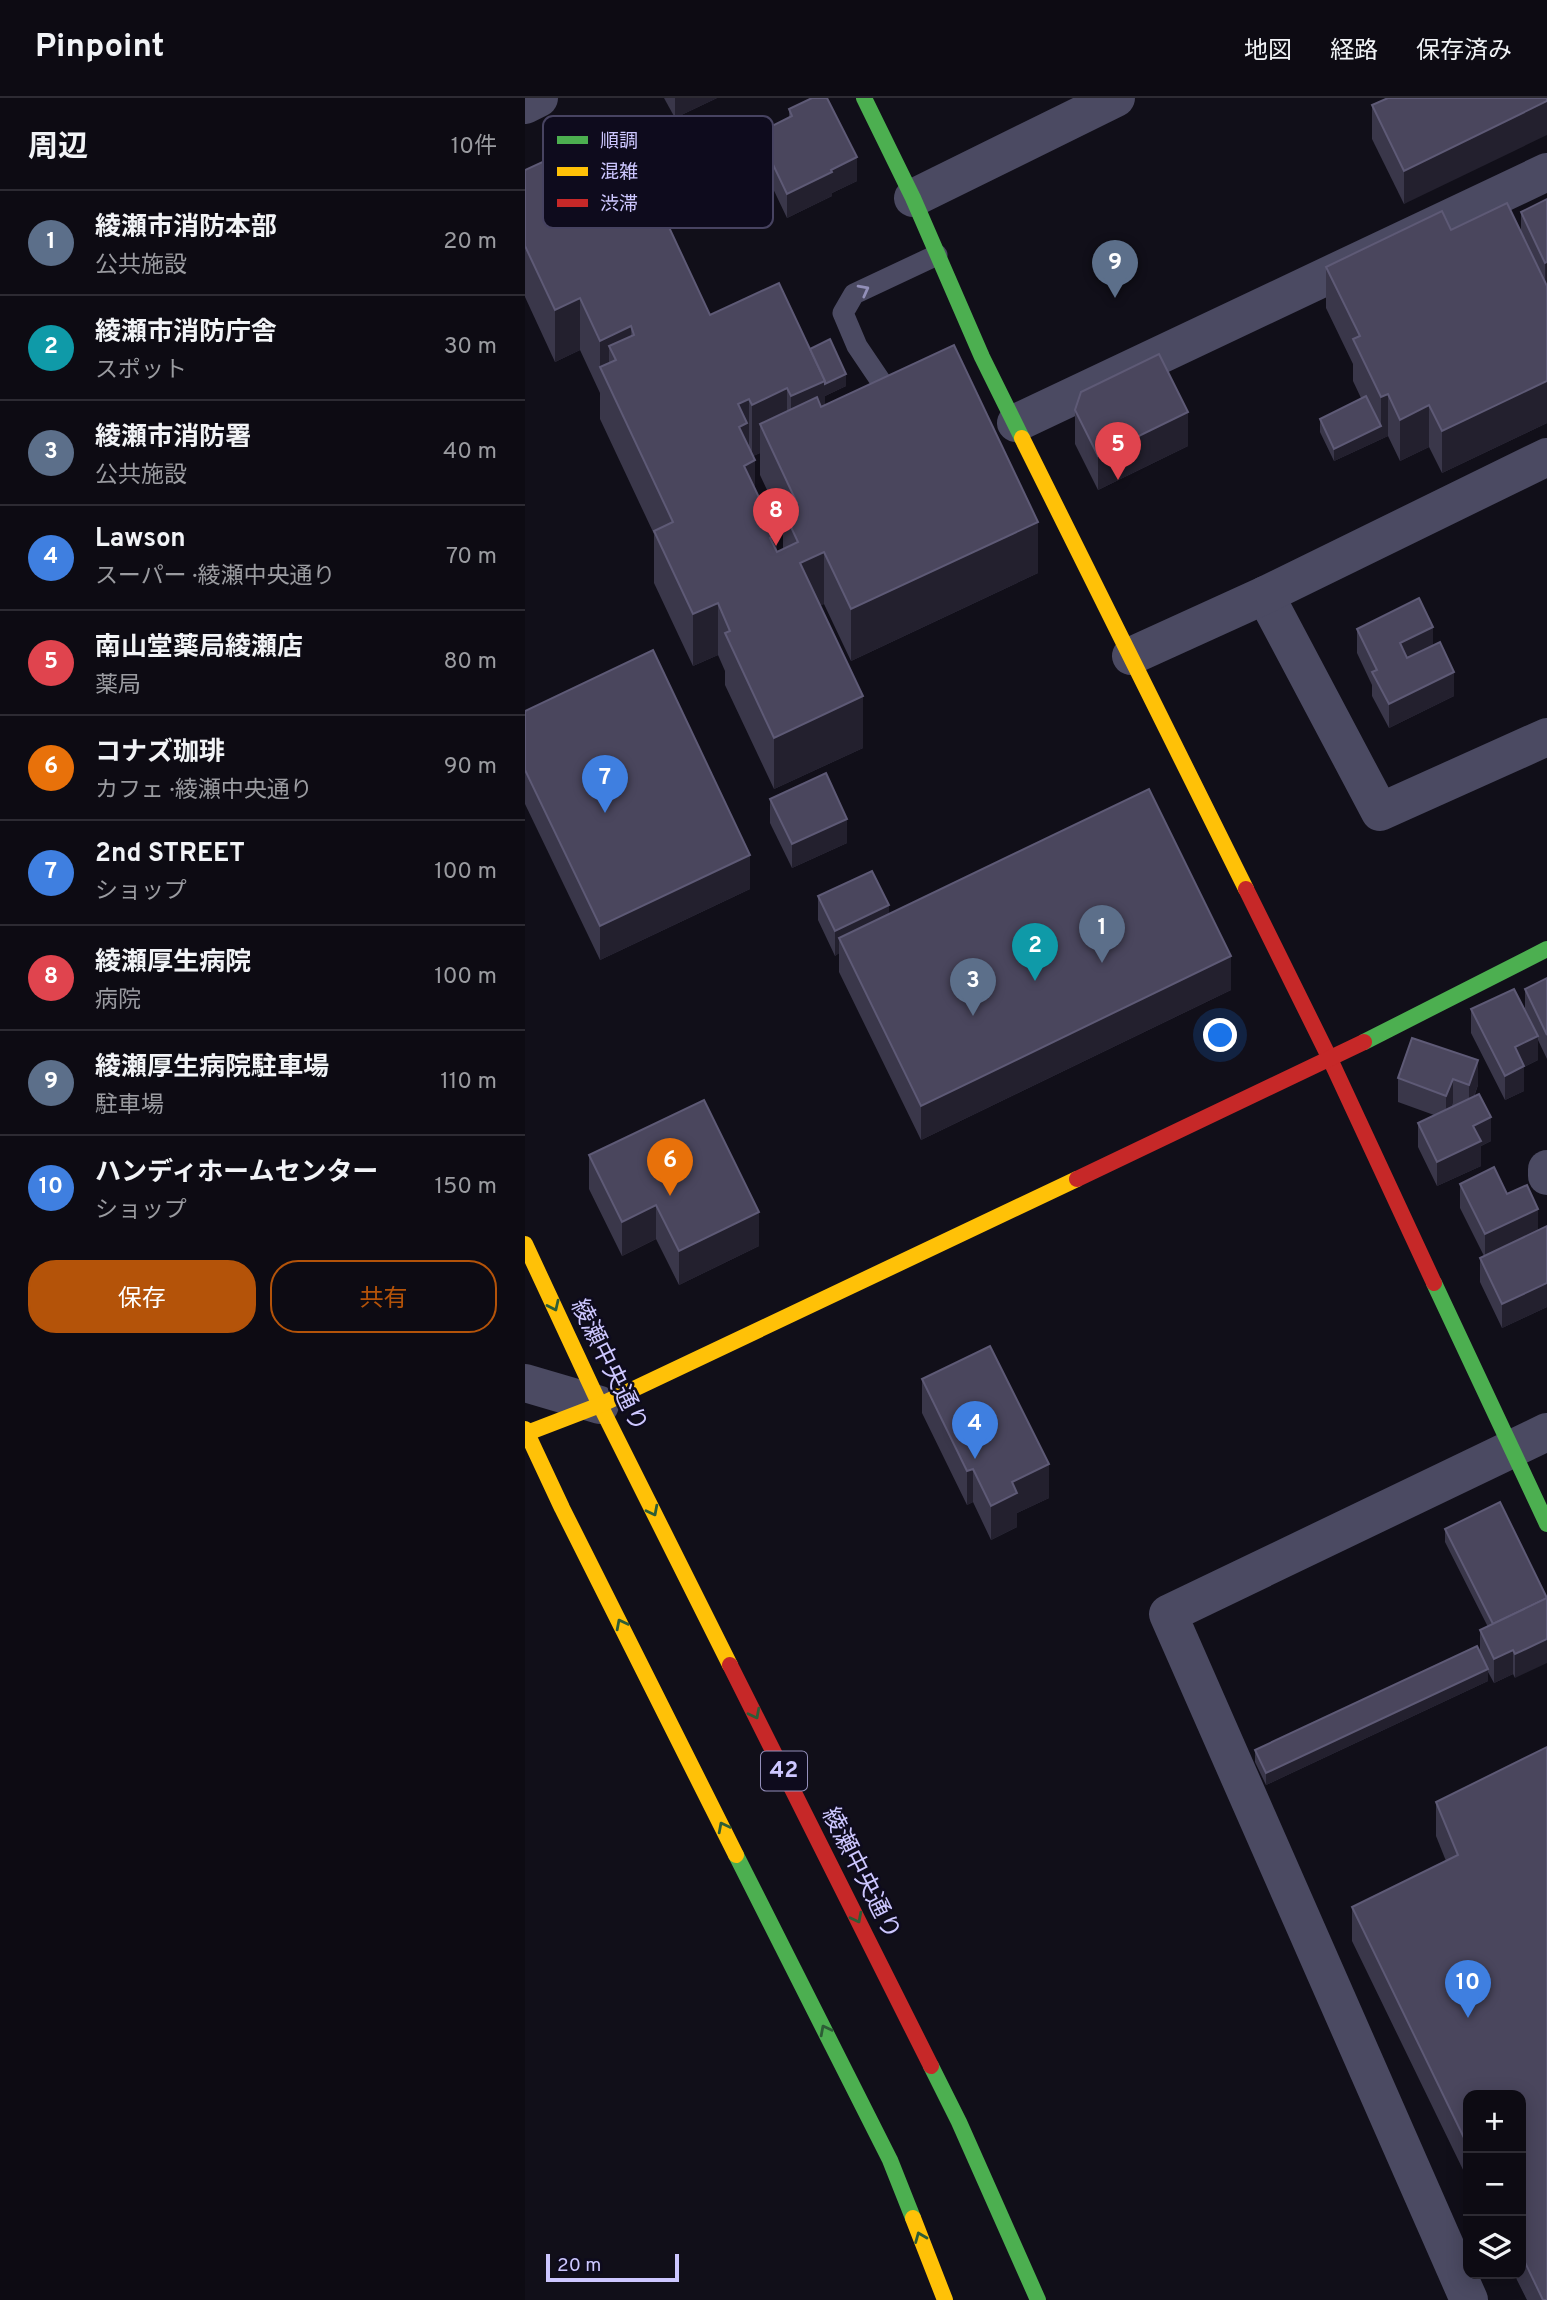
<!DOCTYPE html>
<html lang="ja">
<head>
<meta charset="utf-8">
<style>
	:root { --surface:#0d0b13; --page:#16141c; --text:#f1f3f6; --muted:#9a9ba0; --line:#2d2b33; --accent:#b45309 }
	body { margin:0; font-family:Overpass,"Noto Sans JP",sans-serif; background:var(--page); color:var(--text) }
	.controls { position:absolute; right:21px; bottom:21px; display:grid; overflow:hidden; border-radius:14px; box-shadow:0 4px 18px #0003 }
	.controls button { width:63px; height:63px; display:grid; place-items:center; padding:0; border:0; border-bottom:2px solid var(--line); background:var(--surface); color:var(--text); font:35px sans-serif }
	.scale { position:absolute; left:21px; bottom:18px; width:133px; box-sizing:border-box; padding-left:7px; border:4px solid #cdc7ff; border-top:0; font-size:19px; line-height:24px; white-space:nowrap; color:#cdc7ff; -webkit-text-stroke:5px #0e0b1d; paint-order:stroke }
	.you { position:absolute; left:696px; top:938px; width:24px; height:24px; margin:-18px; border:5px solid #fff; border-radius:50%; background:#1a73e8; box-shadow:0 0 0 10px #1a73e833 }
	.badge { display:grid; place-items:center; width:46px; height:46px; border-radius:50%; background:var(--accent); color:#fff; font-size:23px; font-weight:700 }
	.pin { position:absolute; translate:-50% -58px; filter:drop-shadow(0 2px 4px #0008) }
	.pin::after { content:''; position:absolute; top:37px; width:24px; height:21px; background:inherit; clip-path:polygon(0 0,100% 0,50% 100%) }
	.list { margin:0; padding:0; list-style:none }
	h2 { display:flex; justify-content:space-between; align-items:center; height:91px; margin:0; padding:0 28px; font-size:30px }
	h2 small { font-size:23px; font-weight:400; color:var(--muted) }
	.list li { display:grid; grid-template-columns:46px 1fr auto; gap:21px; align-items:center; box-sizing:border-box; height:105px; padding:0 28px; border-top:2px solid var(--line) }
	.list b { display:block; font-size:26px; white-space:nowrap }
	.list p { margin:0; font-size:23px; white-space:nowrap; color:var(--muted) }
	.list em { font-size:23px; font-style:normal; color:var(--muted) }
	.actions { display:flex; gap:14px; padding:21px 28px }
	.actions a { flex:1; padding:16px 0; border:2px solid var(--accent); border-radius:28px; text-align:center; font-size:24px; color:var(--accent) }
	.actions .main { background:var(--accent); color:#fff }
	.icon { flex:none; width:38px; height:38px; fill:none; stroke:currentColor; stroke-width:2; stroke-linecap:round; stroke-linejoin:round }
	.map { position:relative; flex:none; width:1022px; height:2202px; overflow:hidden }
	header { display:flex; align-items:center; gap:42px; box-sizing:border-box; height:98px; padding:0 35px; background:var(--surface); border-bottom:2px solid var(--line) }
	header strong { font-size:33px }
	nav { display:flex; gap:38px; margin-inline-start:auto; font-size:24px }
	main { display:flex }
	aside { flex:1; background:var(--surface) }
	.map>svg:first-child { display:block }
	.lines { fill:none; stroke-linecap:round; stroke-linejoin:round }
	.lane { stroke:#4b4a62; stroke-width:21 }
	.street { stroke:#4b4a62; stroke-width:38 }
	.fast { stroke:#4caf50; stroke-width:16 }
	.slow { stroke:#ffc107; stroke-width:16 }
	.jam { stroke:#c62828; stroke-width:16 }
	.wall { fill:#3a374a; fill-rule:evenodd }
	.shaded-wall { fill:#23202e }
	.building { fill:#4a465d; stroke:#5e5a76; stroke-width:2 }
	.oneway { stroke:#928fb8 }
	.oneway2 { stroke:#2d5d36 }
	.labels { text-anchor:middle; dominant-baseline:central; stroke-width:5; stroke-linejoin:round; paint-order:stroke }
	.shield { fill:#0e0b1d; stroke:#948fbb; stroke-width:2 }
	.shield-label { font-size:23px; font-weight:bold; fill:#cdc7ff }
	.street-label { font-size:24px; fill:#cdc7ff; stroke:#0e0b1d }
	.key { fill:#0e0b1d; stroke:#474361; stroke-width:2 }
	.key-label { font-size:19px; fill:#cdc7ff }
</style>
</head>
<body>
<header>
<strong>Pinpoint</strong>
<nav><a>地図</a><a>経路</a><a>保存済み</a></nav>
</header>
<main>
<aside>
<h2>周辺<small>10件</small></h2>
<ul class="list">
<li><span class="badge" style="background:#5c6f8a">1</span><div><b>綾瀬市消防本部</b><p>公共施設</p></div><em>20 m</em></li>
<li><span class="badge" style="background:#0f9aa8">2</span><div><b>綾瀬市消防庁舎</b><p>スポット</p></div><em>30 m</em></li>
<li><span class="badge" style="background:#5c6f8a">3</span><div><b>綾瀬市消防署</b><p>公共施設</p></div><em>40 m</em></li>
<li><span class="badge" style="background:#3f7fe0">4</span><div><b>Lawson</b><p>スーパー · 綾瀬中央通り</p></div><em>70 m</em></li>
<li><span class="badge" style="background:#e0444e">5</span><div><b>南山堂薬局綾瀬店</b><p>薬局</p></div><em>80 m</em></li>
<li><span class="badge" style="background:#e8710a">6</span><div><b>コナズ珈琲</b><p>カフェ · 綾瀬中央通り</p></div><em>90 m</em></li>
<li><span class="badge" style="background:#3f7fe0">7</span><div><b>2nd STREET</b><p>ショップ</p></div><em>100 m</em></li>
<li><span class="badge" style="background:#e0444e">8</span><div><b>綾瀬厚生病院</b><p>病院</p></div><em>100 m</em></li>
<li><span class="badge" style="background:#5c6f8a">9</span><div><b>綾瀬厚生病院駐車場</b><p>駐車場</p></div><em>110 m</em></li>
<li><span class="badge" style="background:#3f7fe0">10</span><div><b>ハンディホームセンター</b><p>ショップ</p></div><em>150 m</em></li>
</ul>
<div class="actions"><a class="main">保存</a><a>共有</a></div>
</aside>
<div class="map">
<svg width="1022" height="2202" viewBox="0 0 1022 2202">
	<rect width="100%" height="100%" fill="#110f19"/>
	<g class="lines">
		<polyline class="lane" points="378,289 361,291 332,248 318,215 329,196 412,157"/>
		<g class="street">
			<polyline points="0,7 14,0"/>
			<polyline points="388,100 591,0"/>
			<polyline points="491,325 1022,74"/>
			<polyline points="740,497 855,714 1022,639"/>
			<polyline points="606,558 740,497 1022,359"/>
			<polyline points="1022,1071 1022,1078"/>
			<polyline points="0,1285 75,1307"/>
			<polyline points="944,2202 643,1516 1022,1334"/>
		</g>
		<g class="fast">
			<polyline points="339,0 388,100 457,259 497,340"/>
			<polyline points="839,944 1022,851"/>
			<polyline points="909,1185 1022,1426"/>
			<polyline points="211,1757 365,2062 388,2120"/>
			<polyline points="406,1968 434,2024 513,2202"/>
		</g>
		<g class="slow">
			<polyline points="497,340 721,791"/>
			<polyline points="0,1146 75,1307 205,1567"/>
			<polyline points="0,1331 37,1410 211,1757"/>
			<polyline points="2,1335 75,1307 552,1081"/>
			<polyline points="388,2120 420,2202"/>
		</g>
		<g class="jam">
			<polyline points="721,791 805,961 909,1185"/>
			<polyline points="552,1081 839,944"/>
			<polyline points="205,1567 406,1968"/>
		</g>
	</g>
	<g class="wall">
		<polygon points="139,0 192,0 150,20"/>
		<polygon points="1022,0 879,106 847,41 847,7"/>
		<polygon points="264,11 332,83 307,95 307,98 262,120 233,59 233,35 264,19"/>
		<path d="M 0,72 L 140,122 L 185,217 L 285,251 L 321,288 L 300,298 L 300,307 L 513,475 L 326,563 L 299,506 L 295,507 L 338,650 L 249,691 L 200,587 L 200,573 L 193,557 L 168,568 L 129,485 L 129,436 L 75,321 L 75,295 L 55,252 L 30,264 L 0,199 ZM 235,355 L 235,377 L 258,426 L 258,451 L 252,454 L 230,392 L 228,358 Z"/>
		<polygon points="1022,101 1022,325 917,375 904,349 875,363 863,338 809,363 795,334 795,321 836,300 828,283 828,266 801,210 801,169 926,132 996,133 996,114"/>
		<polygon points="550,312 663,348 573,392 550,346"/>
		<polygon points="832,531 908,547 929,598 864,630 847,598 847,587 832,555"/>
		<polygon points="0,613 225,791 75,862 0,706"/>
		<polygon points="245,701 322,745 267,770 245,725"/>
		<polygon points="293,798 364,816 706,892 396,1042 314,874 314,855 310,858 293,822"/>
		<polygon points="1022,880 1022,961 1013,942 1013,962 999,969 999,993 980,1002 946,935 946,911 1000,912 1000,891"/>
		<polygon points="887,940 953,987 949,999 966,1043 956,1048 956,1068 912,1088 893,1049 893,1025 909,1017 873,1004 873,980"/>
		<polygon points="64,1057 234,1148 154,1187 131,1141 97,1158 64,1091"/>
		<polygon points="935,1086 982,1096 1013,1132 1022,1128 1022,1209 977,1230 955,1184 955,1160 959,1158 935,1110"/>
		<polygon points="397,1281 524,1400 492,1415 492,1429 466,1442 448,1404 442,1407 397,1315"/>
		<polygon points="920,1431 1022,1499 990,1580 988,1576 969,1585 963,1574 963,1583 741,1687 730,1664 730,1652 955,1553 955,1532 963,1529 920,1444"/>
		<polygon points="1022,1649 1022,2202 1002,2202 989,2176 996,2176 996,1997 943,1997 943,2082 827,1843 827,1809 921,1763 911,1738 911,1704"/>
	</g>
	<g class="shaded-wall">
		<polygon points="150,0 192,0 150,20"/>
		<polygon points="1022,3 1022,37 879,106 879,73"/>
		<polygon points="332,59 332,83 307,95 307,98 262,120 262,96"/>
		<polygon points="140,107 140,159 135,110"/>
		<polygon points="1022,164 1022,188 1020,189 1020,165"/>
		<polygon points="55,200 55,252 30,264 30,212"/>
		<polygon points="106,228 106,280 91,262 84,248 84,289 75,269 75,243"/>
		<polygon points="321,276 321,288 300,298 300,334 266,350 266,298 300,283"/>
		<polygon points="1022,283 1022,325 917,375 917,333"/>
		<polygon points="262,290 262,342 235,326 235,355 227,359 227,307"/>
		<polygon points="863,296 863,338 809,363 809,351 856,328 856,299"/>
		<polygon points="224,301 224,353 230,362 230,414 219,420 213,306"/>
		<polygon points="904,307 904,349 875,363 875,322"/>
		<polygon points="663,314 663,348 573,392 573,358"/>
		<polygon points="513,424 513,475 326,563 326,511"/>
		<polygon points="252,437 252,489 245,440"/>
		<polygon points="299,454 299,506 275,517 275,465"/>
		<polygon points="193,505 193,557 168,568 168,516"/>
		<polygon points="908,529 908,553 875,570 875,545"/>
		<polygon points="929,574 929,598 864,630 864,606"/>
		<polygon points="338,598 338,650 249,691 249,640"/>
		<polygon points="322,721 322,745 267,770 267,746"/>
		<polygon points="225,757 225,791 75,862 75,828"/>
		<polygon points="364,807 364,832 314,840 314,855 310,858 310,833"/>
		<polygon points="706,858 706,892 396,1042 396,1008"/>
		<polygon points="1013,938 1013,962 999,969 999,993 980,1002 980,978 990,949"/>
		<polygon points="953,962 953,987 944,1011 944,987"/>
		<polygon points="928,981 928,1005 921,1022 921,998"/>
		<polygon points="966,1019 966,1043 956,1048 956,1068 912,1088 912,1064 948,1028"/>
		<polygon points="131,1107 131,1141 97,1158 97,1124"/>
		<polygon points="1013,1111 1013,1135 960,1160 960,1136"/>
		<polygon points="234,1114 234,1148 154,1187 154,1153"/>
		<polygon points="1022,1185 1022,1209 977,1230 977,1206"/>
		<polygon points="524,1366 524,1400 492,1415 492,1429 466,1442 466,1408 487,1384"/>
		<polygon points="448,1371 448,1404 442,1407 442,1373"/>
		<polygon points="1022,1541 1022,1565 990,1580 990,1556"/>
		<polygon points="988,1552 988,1576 969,1585 969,1561"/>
		<polygon points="963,1571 963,1583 741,1687 741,1675"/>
	</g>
	<g class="building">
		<polygon points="287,0 302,0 332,59 306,72 307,74 262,96 233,35 267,18 264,11"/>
		<polygon points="863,0 1022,0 1022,3 879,73 847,7"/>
		<polygon points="102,25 140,107 135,110 185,217 254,185 300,283 266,298 262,290 227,307 224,301 213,306 222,325 214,329 230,362 219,368 252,437 245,440 252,454 273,444 258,412 272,405 235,326 292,299 296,309 429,247 513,424 326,511 299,454 275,465 338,598 249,640 200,535 205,533 193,505 168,516 129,433 148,424 75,269 91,262 84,248 109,237 106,228 75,243 55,200 30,212 0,148 0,72"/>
		<polygon points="1022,101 1022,164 1020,165 996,114"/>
		<polygon points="982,105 1022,188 1022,283 917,333 904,307 875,322 863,296 856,299 828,241 835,238 801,169 917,113 926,132"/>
		<polygon points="305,241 321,276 300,286 300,283 285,251"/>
		<polygon points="634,256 663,314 573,358 550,312 556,294"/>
		<polygon points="841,298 856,328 809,351 795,321"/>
		<polygon points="894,500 908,529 875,545 882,560 915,544 929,574 864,606 847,574 852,572 832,531"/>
		<polygon points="128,552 225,757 75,828 0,672 0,613"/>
		<polygon points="301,675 322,721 267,746 245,701"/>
		<polygon points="624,691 706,858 396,1008 314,840"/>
		<polygon points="347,773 364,807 310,833 293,798"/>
		<polygon points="1022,880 1022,937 1000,891"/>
		<polygon points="989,891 1013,938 990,949 999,968 980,978 946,911"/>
		<polygon points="887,940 953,962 944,987 928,981 921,998 873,980"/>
		<polygon points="954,996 966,1019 948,1028 956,1043 912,1064 893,1025"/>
		<polygon points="179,1002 234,1114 154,1153 131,1107 97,1124 64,1057"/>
		<polygon points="969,1069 982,1096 1002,1087 1013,1111 960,1136 935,1086"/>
		<polygon points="1022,1128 1022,1185 977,1206 955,1160"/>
		<polygon points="465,1248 524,1366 487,1384 492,1395 466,1408 448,1371 442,1373 397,1281"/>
		<polygon points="975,1404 1022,1500 968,1526 920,1431"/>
		<polygon points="1022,1500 1022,1541 990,1556 988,1552 969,1561 955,1532"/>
		<polygon points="952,1548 963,1571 741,1675 730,1652"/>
		<polygon points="1022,1649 1022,2202 1018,2202 996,2156 996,1997 943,1997 943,2048 827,1809 933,1757 911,1704"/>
	</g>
	<defs><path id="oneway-chevron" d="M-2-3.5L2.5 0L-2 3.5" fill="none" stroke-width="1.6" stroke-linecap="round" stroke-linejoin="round" transform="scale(1.75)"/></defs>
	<use class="oneway" href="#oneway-chevron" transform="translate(339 192) rotate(-28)"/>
	<g class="oneway2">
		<use href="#oneway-chevron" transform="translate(29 1208) rotate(65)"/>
		<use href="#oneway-chevron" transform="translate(128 1413) rotate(63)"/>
		<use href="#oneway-chevron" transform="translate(96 1526) rotate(-117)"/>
		<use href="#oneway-chevron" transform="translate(230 1616) rotate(63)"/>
		<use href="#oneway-chevron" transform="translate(198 1729) rotate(-117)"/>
		<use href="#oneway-chevron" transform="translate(332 1820) rotate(63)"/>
		<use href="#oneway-chevron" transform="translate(300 1932) rotate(-117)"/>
		<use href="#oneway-chevron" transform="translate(395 2139) rotate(-112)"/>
	</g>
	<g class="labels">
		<rect class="shield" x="236" y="1653.5" width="46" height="39" rx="5"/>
		<g class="shield-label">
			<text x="259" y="1673">42</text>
		</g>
		<g class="street-label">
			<text transform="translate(83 1268) rotate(64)">綾瀬中央通り</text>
			<text transform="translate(335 1776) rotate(63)">綾瀬中央通り</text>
		</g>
	</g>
	<rect x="18" y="18" width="230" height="112" rx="10" class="key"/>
	<rect x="32" y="38" width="31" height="8" fill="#4caf50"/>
	<rect x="32" y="69" width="31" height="9" fill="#ffc107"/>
	<rect x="32" y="101" width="31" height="8" fill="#c62828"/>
	<g class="key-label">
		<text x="75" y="49">順調</text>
		<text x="75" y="80">混雑</text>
		<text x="75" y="112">渋滞</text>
	</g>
</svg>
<div class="controls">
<button>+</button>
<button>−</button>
<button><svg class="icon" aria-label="layers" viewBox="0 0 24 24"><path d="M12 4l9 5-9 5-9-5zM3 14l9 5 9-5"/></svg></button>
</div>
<div class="scale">20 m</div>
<div class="you"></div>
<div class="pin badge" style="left:577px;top:865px;background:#5c6f8a">1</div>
<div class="pin badge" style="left:510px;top:883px;background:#0f9aa8">2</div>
<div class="pin badge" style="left:448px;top:918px;background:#5c6f8a">3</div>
<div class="pin badge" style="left:450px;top:1361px;background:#3f7fe0">4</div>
<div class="pin badge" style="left:593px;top:382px;background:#e0444e">5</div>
<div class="pin badge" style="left:145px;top:1098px;background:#e8710a">6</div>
<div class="pin badge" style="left:80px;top:715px;background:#3f7fe0">7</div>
<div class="pin badge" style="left:251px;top:448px;background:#e0444e">8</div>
<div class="pin badge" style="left:590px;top:200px;background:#5c6f8a">9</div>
<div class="pin badge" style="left:943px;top:1920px;background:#3f7fe0">10</div>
</div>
</main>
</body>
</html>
